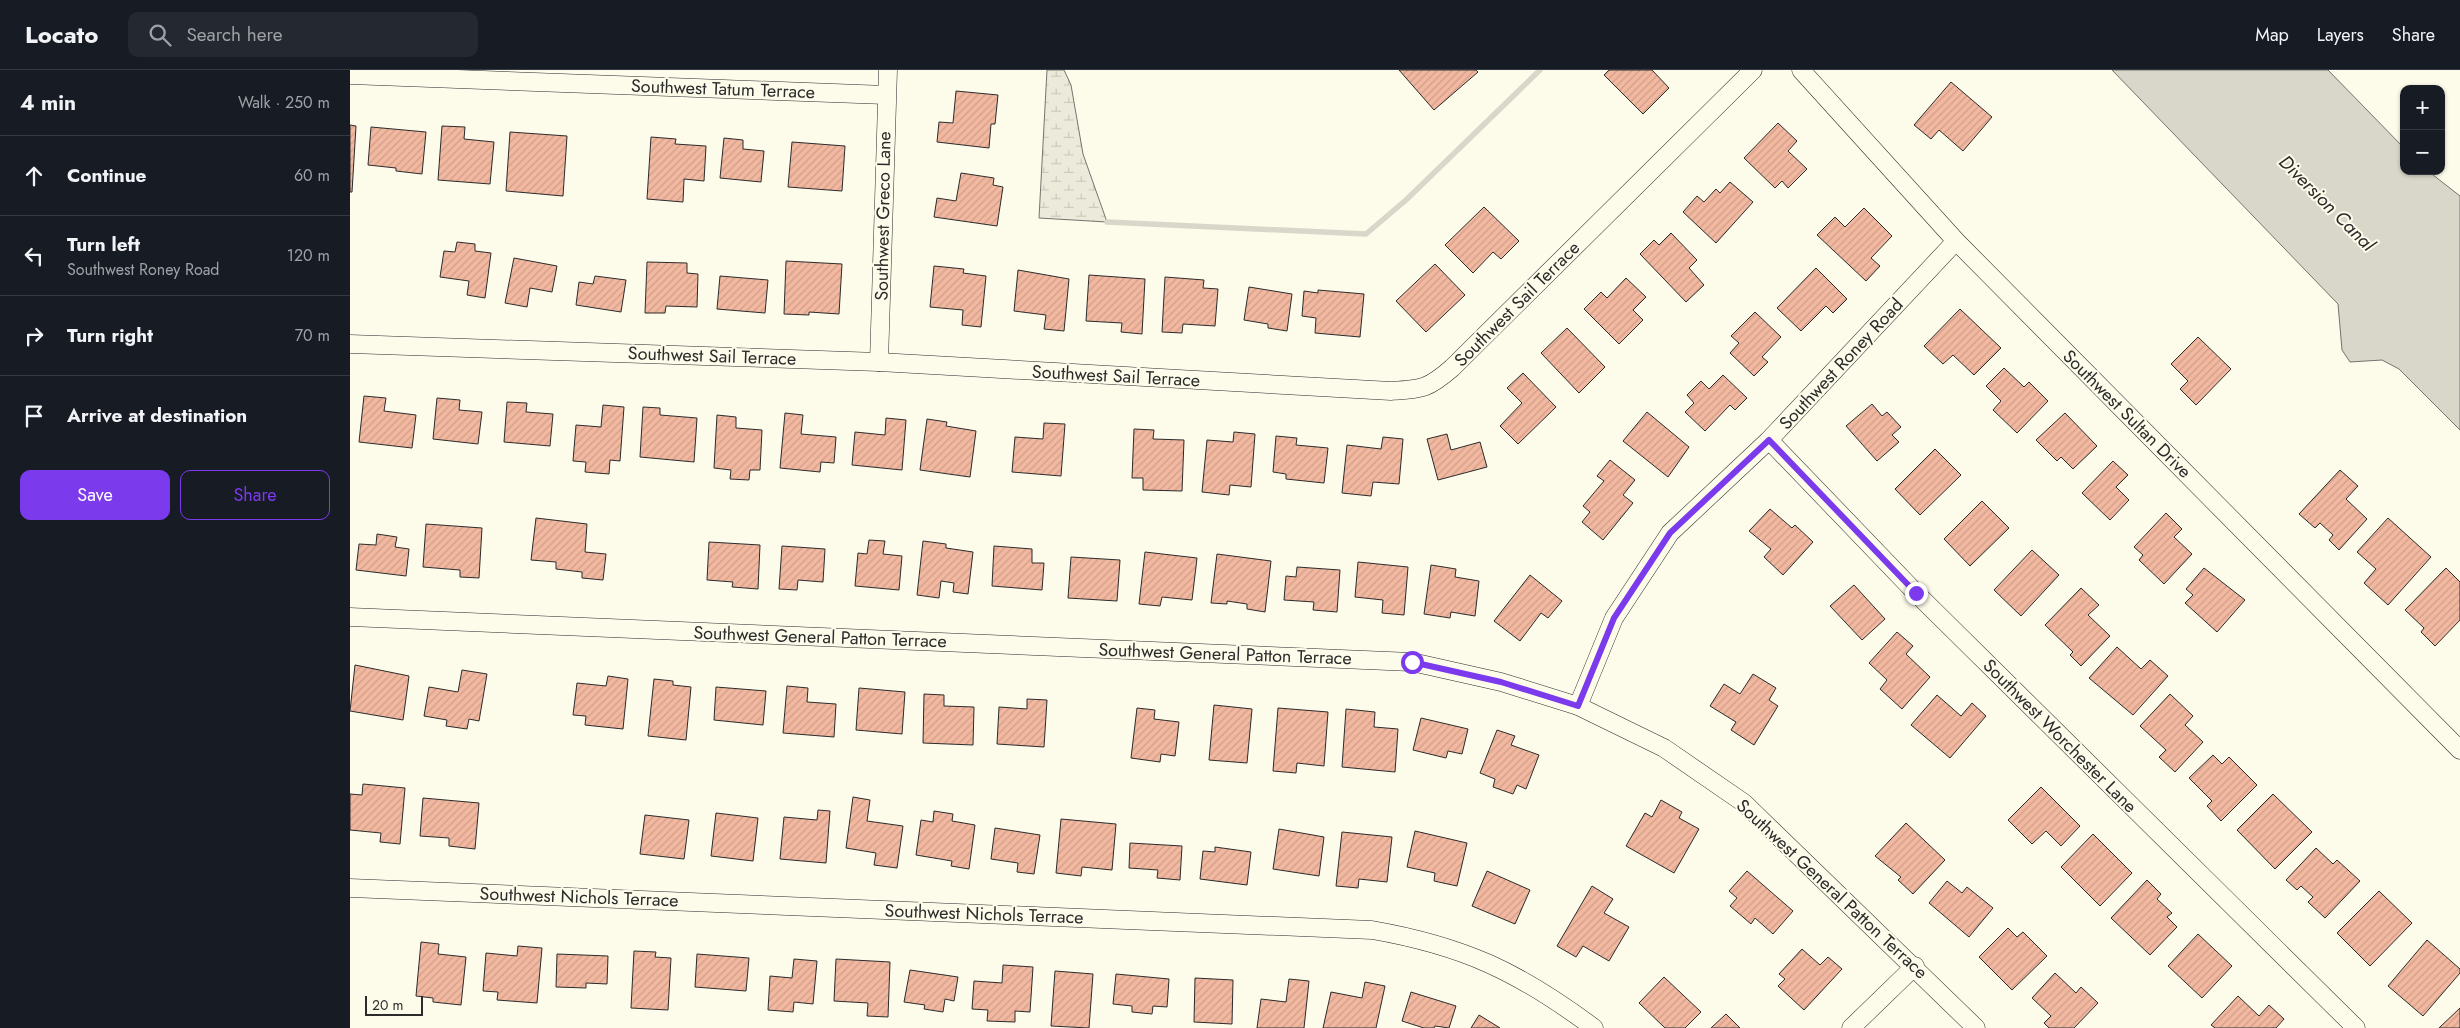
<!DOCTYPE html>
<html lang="en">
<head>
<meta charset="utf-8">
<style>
	:root { --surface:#171b24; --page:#242831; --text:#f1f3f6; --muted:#9ea1a6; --line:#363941; --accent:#7c3aed }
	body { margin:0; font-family:Jost,sans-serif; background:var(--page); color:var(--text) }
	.controls { position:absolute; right:15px; top:15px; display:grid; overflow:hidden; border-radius:10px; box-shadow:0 1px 4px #0004 }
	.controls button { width:45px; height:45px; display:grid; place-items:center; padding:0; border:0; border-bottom:1px solid var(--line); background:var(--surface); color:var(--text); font:25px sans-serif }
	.scale { position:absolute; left:15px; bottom:12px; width:58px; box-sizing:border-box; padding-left:5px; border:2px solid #2b2b2b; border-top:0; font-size:14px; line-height:18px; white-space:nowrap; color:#2b2b2b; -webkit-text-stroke:4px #fdfbea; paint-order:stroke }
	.stop { position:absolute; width:15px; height:15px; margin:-11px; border:4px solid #7c3aed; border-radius:50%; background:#fff }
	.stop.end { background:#7c3aed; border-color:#fff; box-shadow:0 1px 5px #0008 }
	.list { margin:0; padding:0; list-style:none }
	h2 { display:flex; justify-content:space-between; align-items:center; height:65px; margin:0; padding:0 20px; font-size:21px }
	h2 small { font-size:16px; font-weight:400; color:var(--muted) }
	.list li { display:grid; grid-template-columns:32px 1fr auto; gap:15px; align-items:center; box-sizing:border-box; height:80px; padding:0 20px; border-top:1px solid var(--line) }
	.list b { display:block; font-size:19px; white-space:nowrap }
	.list p { margin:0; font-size:16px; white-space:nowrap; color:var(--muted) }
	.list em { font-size:16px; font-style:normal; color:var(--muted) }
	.actions { display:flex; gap:10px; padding:15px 20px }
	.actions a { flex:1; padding:11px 0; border:1px solid var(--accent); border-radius:10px; text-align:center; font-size:18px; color:var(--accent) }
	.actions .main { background:var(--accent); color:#fff }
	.icon { flex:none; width:28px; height:28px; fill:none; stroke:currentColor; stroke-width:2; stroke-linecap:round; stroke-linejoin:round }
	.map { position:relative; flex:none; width:2110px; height:958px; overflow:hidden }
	header { display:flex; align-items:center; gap:30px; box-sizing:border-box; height:70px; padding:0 25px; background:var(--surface); border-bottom:1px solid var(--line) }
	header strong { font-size:24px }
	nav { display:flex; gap:28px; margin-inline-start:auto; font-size:18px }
	.search { width:350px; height:45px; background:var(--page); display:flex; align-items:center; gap:12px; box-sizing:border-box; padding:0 18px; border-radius:10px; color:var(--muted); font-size:19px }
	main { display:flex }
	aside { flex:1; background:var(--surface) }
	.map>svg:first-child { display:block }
	.wetland { fill:url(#wetland-marsh); stroke:#74746e }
	.water { fill:#d8d7c9; stroke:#74746e }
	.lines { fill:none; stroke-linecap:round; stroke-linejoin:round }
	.stream { stroke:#d8d7c9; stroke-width:5.5 }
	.building { fill:url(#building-hatch); stroke:#2b2b2b }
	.street-casing { stroke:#2b2b2b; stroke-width:19 }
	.street { stroke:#fdfbea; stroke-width:18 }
	.route { stroke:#7c3aed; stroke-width:6 }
	.labels { text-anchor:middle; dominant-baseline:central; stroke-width:4; stroke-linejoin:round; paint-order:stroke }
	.street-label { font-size:18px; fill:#2b2b2b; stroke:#fdfbea }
	.water-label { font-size:19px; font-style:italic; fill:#2b2b2b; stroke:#fdfbea }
</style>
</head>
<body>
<header>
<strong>Locato</strong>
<div class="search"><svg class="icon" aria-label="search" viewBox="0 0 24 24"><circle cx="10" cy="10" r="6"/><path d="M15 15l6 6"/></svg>Search here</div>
<nav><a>Map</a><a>Layers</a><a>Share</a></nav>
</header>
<main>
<aside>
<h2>4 min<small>Walk · 250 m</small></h2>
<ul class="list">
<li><svg class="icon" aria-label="ahead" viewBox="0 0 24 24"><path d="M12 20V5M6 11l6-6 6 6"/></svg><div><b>Continue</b></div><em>60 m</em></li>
<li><svg class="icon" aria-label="left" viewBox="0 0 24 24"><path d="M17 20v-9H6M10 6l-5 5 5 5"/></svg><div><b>Turn left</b><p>Southwest Roney Road</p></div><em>120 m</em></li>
<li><svg class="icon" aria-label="right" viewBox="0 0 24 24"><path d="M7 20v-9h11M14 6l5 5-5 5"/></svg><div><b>Turn right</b></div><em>70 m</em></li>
<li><svg class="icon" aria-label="arrive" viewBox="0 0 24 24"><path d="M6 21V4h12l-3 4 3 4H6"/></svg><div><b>Arrive at destination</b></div></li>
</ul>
<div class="actions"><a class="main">Save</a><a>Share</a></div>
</aside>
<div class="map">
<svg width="2110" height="958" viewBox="0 0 2110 958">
	<defs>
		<pattern id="wetland-marsh" width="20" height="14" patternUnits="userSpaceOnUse" patternTransform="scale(1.25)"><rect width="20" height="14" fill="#ecebdb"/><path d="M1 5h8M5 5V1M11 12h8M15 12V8" fill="none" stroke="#cbcabc"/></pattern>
		<pattern id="building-hatch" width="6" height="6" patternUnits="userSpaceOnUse" patternTransform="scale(1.25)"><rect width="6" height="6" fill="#f2b8a0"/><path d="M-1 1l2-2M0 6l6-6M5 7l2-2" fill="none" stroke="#d09e8a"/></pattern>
	</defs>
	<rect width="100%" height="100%" fill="#fdfbea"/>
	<polygon class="wetland" points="697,0 714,0 721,15 733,84 757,152 689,148"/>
	<polygon class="water" points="1762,0 1978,0 2054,78 2054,101 2078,101 2110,126 2110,360 2049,299 2032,290 2000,292 1992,280 1988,234"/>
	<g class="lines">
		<polyline class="stream" points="757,152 1016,164 1056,130 1190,0"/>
	</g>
	<g class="building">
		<polygon points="1049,0 1126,0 1128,2 1084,40"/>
		<polygon points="1259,0 1302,0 1319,18 1293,44 1254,5"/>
		<polygon points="1601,12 1642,47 1613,81 1589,60 1581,69 1564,55"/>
		<polygon points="606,21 648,25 645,54 641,54 639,78 587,72 589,52 603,53"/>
		<polygon points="1428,53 1447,71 1438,81 1457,99 1438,118 1432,111 1425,118 1394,88"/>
		<polygon points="0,55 6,56 2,122 0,122"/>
		<polygon points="92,56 115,57 114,69 144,72 140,114 88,110"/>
		<polygon points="21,57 76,62 72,104 46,101 46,98 18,95"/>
		<polygon points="160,62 217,66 213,126 156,121"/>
		<polygon points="301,67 326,69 325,74 356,76 354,111 334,109 333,132 297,129"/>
		<polygon points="374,68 393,70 393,79 414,81 411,112 370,108"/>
		<polygon points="442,72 495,76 492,121 438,117"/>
		<polygon points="611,103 644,108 643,115 653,117 647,156 584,147 587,128 606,131"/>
		<polygon points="1380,112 1403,132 1366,173 1333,142 1347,126 1354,132 1366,119 1370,123"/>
		<polygon points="1134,137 1169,171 1151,189 1143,182 1123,203 1095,175"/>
		<polygon points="1514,138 1542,166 1521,188 1530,196 1516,211 1467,165 1485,147 1495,157"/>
		<polygon points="1321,163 1347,190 1339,198 1354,215 1336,232 1290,184 1304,170 1309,175"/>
		<polygon points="107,172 125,174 125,181 141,183 135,228 117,225 119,211 90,207 94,181 105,182"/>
		<polygon points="164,188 207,196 202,222 180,218 177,237 155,233"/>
		<polygon points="436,191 492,194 489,244 459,242 459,245 434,244"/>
		<polygon points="297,192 337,193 337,203 348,204 347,237 316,236 315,243 295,243"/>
		<polygon points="1085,194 1115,225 1076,262 1046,231"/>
		<polygon points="584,196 614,199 613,203 636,206 631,257 612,255 613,240 580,237"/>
		<polygon points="1466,198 1497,229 1483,243 1476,236 1451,261 1427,238"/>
		<polygon points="668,200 719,209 714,261 694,259 696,245 664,241"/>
		<polygon points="739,205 795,209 792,264 771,262 772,253 736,251"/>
		<polygon points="245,206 276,210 271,242 226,235 229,212 243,214"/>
		<polygon points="370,206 418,210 415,243 367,239"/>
		<polygon points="815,207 854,210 853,218 868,219 865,256 833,254 832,263 812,262"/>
		<polygon points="1276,208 1296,227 1283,240 1293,250 1269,274 1234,239 1251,222 1257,228"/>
		<polygon points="899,217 942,224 937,261 918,258 918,254 894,250"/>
		<polygon points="968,220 1014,224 1010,267 965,263 966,248 952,246 954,221 968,223"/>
		<polygon points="1610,239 1651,278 1624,305 1603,285 1593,294 1574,276"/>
		<polygon points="1405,242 1431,267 1412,287 1418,292 1404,306 1380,283 1389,273 1381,266"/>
		<polygon points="1217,258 1255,297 1229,323 1191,283"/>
		<polygon points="1848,267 1881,299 1846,335 1830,319 1838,311 1821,294"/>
		<polygon points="1654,298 1674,317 1679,312 1698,331 1667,363 1643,340 1651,331 1636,316"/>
		<polygon points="1173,303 1206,337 1168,374 1150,356 1172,333 1157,318"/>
		<polygon points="1373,305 1397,328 1385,340 1380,335 1355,361 1335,342 1344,333 1337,325 1351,311 1359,319"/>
		<polygon points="14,326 36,328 34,341 66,345 62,378 9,372"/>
		<polygon points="87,328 110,330 109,340 132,342 128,374 83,369"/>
		<polygon points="157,332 177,333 176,342 203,344 200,376 154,372"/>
		<polygon points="1522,334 1532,346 1537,342 1551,357 1542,365 1549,372 1527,391 1496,356"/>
		<polygon points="253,335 274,337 270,391 260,390 259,404 235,402 236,392 223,391 226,355 251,357"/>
		<polygon points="293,337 310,338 310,345 347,348 344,392 290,387"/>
		<polygon points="1297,342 1339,377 1318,407 1273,371"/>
		<polygon points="435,343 453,345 451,364 486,367 484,393 471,392 470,402 430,398"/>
		<polygon points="1715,343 1747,376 1723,399 1711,387 1707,391 1686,370"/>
		<polygon points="367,345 386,347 386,358 412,360 410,400 400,400 399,410 380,409 381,400 364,398"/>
		<polygon points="536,348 556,350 552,400 502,395 505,362 535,365"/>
		<polygon points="577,349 597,352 596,356 626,361 620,407 570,400"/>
		<polygon points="694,353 715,354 711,406 662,402 665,367 693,369"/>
		<polygon points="784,359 804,360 803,369 834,370 832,421 793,420 793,408 782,408"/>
		<polygon points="884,362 905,364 901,417 880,415 879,425 852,422 857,370 883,372"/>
		<polygon points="1097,364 1101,380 1130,372 1137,397 1088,410 1077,369"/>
		<polygon points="926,366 947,368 946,375 978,378 974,413 936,409 936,404 923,402"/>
		<polygon points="1033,367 1053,369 1049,414 1023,412 1021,426 992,423 997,375 1031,379"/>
		<polygon points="1585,379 1611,405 1570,445 1545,419"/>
		<polygon points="1260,390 1285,410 1273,425 1283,433 1253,470 1232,452 1240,442 1233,436 1254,411 1247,406"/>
		<polygon points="1763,391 1778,405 1766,417 1779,430 1760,450 1732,423"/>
		<polygon points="1990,400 2008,416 1996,429 2017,449 1989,480 1979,470 1983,465 1970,453 1965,458 1949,444"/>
		<polygon points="1632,431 1659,458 1620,496 1594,469"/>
		<polygon points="1420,439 1442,458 1445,455 1463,472 1433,505 1414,487 1421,479 1399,461"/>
		<polygon points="1816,443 1832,459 1824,467 1842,484 1814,514 1789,490 1793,485 1784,477"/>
		<polygon points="186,448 237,454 235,482 256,484 253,510 232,508 232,502 206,499 206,492 181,490"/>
		<polygon points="2038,448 2081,487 2038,535 2014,513 2026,499 2007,482"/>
		<polygon points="76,454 132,458 129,508 110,507 110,500 73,497"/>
		<polygon points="27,464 47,467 45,477 59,479 56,506 6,500 9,474 26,475"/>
		<polygon points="519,470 535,471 533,484 552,486 549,520 505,516 508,483 517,484"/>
		<polygon points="573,471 596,474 596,478 623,482 618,524 603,522 604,513 591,511 589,528 567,525"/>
		<polygon points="359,472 410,475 408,519 382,517 383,512 357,510"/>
		<polygon points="432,476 475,479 473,512 448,510 447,520 429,519"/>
		<polygon points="644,476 682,479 682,493 694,493 692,520 642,516"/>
		<polygon points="1682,480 1709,505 1671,546 1644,520"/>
		<polygon points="795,482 847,488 842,530 812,527 810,536 789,534"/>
		<polygon points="867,484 921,491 915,542 897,539 897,534 877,531 877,534 861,533"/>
		<polygon points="721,487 770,490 767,531 718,528"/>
		<polygon points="1008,492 1058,497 1054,545 1032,543 1033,530 1005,527"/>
		<polygon points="1081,495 1106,499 1105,507 1129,511 1125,546 1101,542 1100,548 1074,544"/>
		<polygon points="947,497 990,500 987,542 963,540 964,532 934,530 936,506 946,507"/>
		<polygon points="1854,498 1895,530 1867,562 1835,533 1843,525 1836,519"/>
		<polygon points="2096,498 2110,512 2110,550 2085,576 2071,562 2074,558 2055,540"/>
		<polygon points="1180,505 1212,531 1198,548 1191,543 1170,571 1144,551"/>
		<polygon points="1504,515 1535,549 1512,570 1480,536"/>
		<polygon points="1731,518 1749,535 1738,545 1760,566 1731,596 1720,585 1723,582 1695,555"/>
		<polygon points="1547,562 1563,576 1556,584 1580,607 1552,639 1530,619 1537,610 1519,593"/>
		<polygon points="1767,577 1791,599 1800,590 1818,606 1783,645 1739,608"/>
		<polygon points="5,595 59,606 53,650 0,641"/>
		<polygon points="112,600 137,604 129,651 119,649 117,659 96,656 97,650 74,646 79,617 108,622"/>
		<polygon points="1403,604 1426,618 1419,630 1428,636 1404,675 1381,660 1386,652 1360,636 1374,614 1390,624"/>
		<polygon points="258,606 278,609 273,659 235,655 236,646 223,645 227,613 256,616"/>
		<polygon points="304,609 323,611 323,615 341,617 336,670 298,666"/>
		<polygon points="437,616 458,618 457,632 486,634 484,667 433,663"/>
		<polygon points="366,617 416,621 413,655 364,650"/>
		<polygon points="509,618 555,622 552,664 506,660"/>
		<polygon points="574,624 594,625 594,636 624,637 623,675 573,673"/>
		<polygon points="1820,624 1843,646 1835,655 1853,672 1825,702 1809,687 1816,680 1790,656"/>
		<polygon points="1587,625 1611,646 1622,633 1636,646 1600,688 1561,655"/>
		<polygon points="677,629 697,630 694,677 647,674 649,637 677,639"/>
		<polygon points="864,635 902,639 897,693 859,690"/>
		<polygon points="787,638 805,640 804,649 829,652 825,686 811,684 810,692 781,688"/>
		<polygon points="928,638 978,642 974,696 947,693 946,703 923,701"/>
		<polygon points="996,639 1025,642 1024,657 1048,659 1045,702 992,697"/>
		<polygon points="1071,648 1118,659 1112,684 1098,681 1096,688 1063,680"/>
		<polygon points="1147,660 1165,666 1161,675 1189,685 1176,719 1167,715 1163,724 1143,717 1145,709 1130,703"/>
		<polygon points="1863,685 1872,694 1879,687 1907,715 1871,751 1857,736 1862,731 1839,708"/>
		<polygon points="13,714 55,718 50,774 30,772 31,763 0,760 0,724 12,725"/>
		<polygon points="1691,717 1730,756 1711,776 1696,761 1682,774 1658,750"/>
		<polygon points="1923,724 1962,762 1925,799 1887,760"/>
		<polygon points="503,727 520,730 517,751 553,756 547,798 524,795 526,783 496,778"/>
		<polygon points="73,728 129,733 125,779 99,776 99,768 70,766"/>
		<polygon points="1311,730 1332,742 1329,748 1349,759 1324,803 1276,776 1295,743 1302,747"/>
		<polygon points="468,740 480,741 476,793 430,789 434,747 467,750"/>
		<polygon points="584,741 603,744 602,751 625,755 619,799 601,796 602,791 566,785 571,750 583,752"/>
		<polygon points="366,743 408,748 403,791 361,786"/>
		<polygon points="295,745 339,750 334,789 290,784"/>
		<polygon points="711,749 766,754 762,800 732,797 731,806 706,803"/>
		<polygon points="1556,753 1595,790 1563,824 1548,810 1551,807 1525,786"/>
		<polygon points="645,758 690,765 684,804 667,802 668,793 641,789"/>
		<polygon points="929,759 974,767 969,806 923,799"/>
		<polygon points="1065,761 1117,773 1107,816 1084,811 1085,803 1057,797"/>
		<polygon points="992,762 1042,767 1037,812 1009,809 1008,818 986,816"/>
		<polygon points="1743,764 1782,803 1750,836 1711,797"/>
		<polygon points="780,773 832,776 830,810 807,808 808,800 779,798"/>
		<polygon points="865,777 901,782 897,815 850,809 853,781 865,782"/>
		<polygon points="1966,778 1983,794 1987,790 2010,811 1975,848 1958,832 1963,827 1951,816 1947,820 1936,810"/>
		<polygon points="1137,801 1180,820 1165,854 1122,836"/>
		<polygon points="1397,801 1443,841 1423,864 1405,848 1401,854 1380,836 1387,828 1379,821"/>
		<polygon points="1797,810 1811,824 1807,829 1822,843 1817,847 1827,857 1800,885 1761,848"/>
		<polygon points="1597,811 1612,823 1617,817 1643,838 1619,867 1579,833"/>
		<polygon points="1242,816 1263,829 1254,843 1279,857 1259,891 1233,876 1226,887 1207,876"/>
		<polygon points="2029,821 2062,853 2020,896 1987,863"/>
		<polygon points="1658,858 1667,867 1673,862 1697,886 1662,920 1629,887"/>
		<polygon points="1848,864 1882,896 1852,928 1818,896"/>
		<polygon points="2077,870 2110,899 2110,903 2073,946 2038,916"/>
		<polygon points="71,872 89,874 88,884 116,887 111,935 83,932 83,928 66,926"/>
		<polygon points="168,876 192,878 187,933 147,930 148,922 133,921 136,883 167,886"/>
		<polygon points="1452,879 1470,895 1478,887 1492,899 1454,940 1428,916 1435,909 1429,904"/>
		<polygon points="284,881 306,882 305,887 321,888 318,940 281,938"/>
		<polygon points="207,884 258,886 257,914 236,913 236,918 206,917"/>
		<polygon points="347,884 399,888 396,921 345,917"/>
		<polygon points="444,889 467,891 463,934 444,932 443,942 418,940 420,906 442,908"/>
		<polygon points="486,889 540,892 538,947 517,946 518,933 484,931"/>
		<polygon points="653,895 683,897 680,942 665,941 665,952 637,951 638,940 622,939 624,911 652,913"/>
		<polygon points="560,900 608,907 604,931 595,929 593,942 574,939 575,935 554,932"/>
		<polygon points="705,901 743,904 739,958 701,956"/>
		<polygon points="1705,903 1726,923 1731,917 1748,933 1724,958 1699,958 1694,953 1701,946 1682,928"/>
		<polygon points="766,904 819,909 817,937 803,936 802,944 782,942 782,936 763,934"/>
		<polygon points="1314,907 1351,942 1335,958 1315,958 1289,933"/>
		<polygon points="845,908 883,910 882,954 844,952"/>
		<polygon points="939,909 959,911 954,958 907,958 911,929 936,932"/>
		<polygon points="1015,912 1035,916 1026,958 973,958 981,922 1012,928"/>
		<polygon points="1061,922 1106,936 1099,958 1085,956 1084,958 1074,958 1052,951"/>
		<polygon points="1888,926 1909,946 1919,935 1934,949 1926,958 1865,958 1861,955"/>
		<polygon points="2110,938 2110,958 2089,958"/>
		<polygon points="1376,944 1390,958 1361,958"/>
		<polygon points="1129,945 1150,958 1121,958"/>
	</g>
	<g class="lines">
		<defs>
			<g id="street">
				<polyline points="1451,0 1606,171 2110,680"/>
				<polyline points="0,5 536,25"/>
				<path d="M 0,274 L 529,292 L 1041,321 C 1072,319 1078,319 1102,298 L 1403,0"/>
				<polyline points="529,292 538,0"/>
				<polyline points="1419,370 1566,523 2006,958"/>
				<polyline points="0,547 1062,592 1151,612 1228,636 1314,678 1394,733 1626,958"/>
				<polyline points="1228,636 1264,548 1320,463 1419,370 1606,171"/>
				<path d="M 0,818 L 1022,860 C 1114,876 1169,902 1244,958"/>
				<polyline points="1501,958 1565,896"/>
			</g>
		</defs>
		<use href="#street" class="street-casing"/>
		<use href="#street" class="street"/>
	</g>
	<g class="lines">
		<polyline class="route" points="1062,592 1151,612 1228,636 1264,548 1320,463 1419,370 1566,523"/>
	</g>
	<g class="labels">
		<g class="street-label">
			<text transform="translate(373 19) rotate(2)">Southwest Tatum Terrace</text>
			<text transform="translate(533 146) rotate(-89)">Southwest Greco Lane</text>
			<text transform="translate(1167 234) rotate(-45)">Southwest Sail Terrace</text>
			<text transform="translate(362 286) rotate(2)">Southwest Sail Terrace</text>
			<text transform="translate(1491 294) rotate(-47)">Southwest Roney Road</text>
			<text transform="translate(766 306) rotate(3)">Southwest Sail Terrace</text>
			<text transform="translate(1777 344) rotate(45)">Southwest Sultan Drive</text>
			<text transform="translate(470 567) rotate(2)">Southwest General Patton Terrace</text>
			<text transform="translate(875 584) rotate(2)">Southwest General Patton Terrace</text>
			<text transform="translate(1710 666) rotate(45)">Southwest Worchester Lane</text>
			<text transform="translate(1482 819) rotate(43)">Southwest General Patton Terrace</text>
			<text transform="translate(229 827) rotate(2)">Southwest Nichols Terrace</text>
			<text transform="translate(634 844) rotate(2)">Southwest Nichols Terrace</text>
		</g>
		<g class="water-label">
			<text transform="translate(1977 133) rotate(45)">Diversion Canal</text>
		</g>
	</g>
</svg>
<div class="controls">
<button>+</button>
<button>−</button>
</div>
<div class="scale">20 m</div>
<div class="stop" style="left:1062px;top:592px"></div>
<div class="stop end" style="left:1566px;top:523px"></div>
</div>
</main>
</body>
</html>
